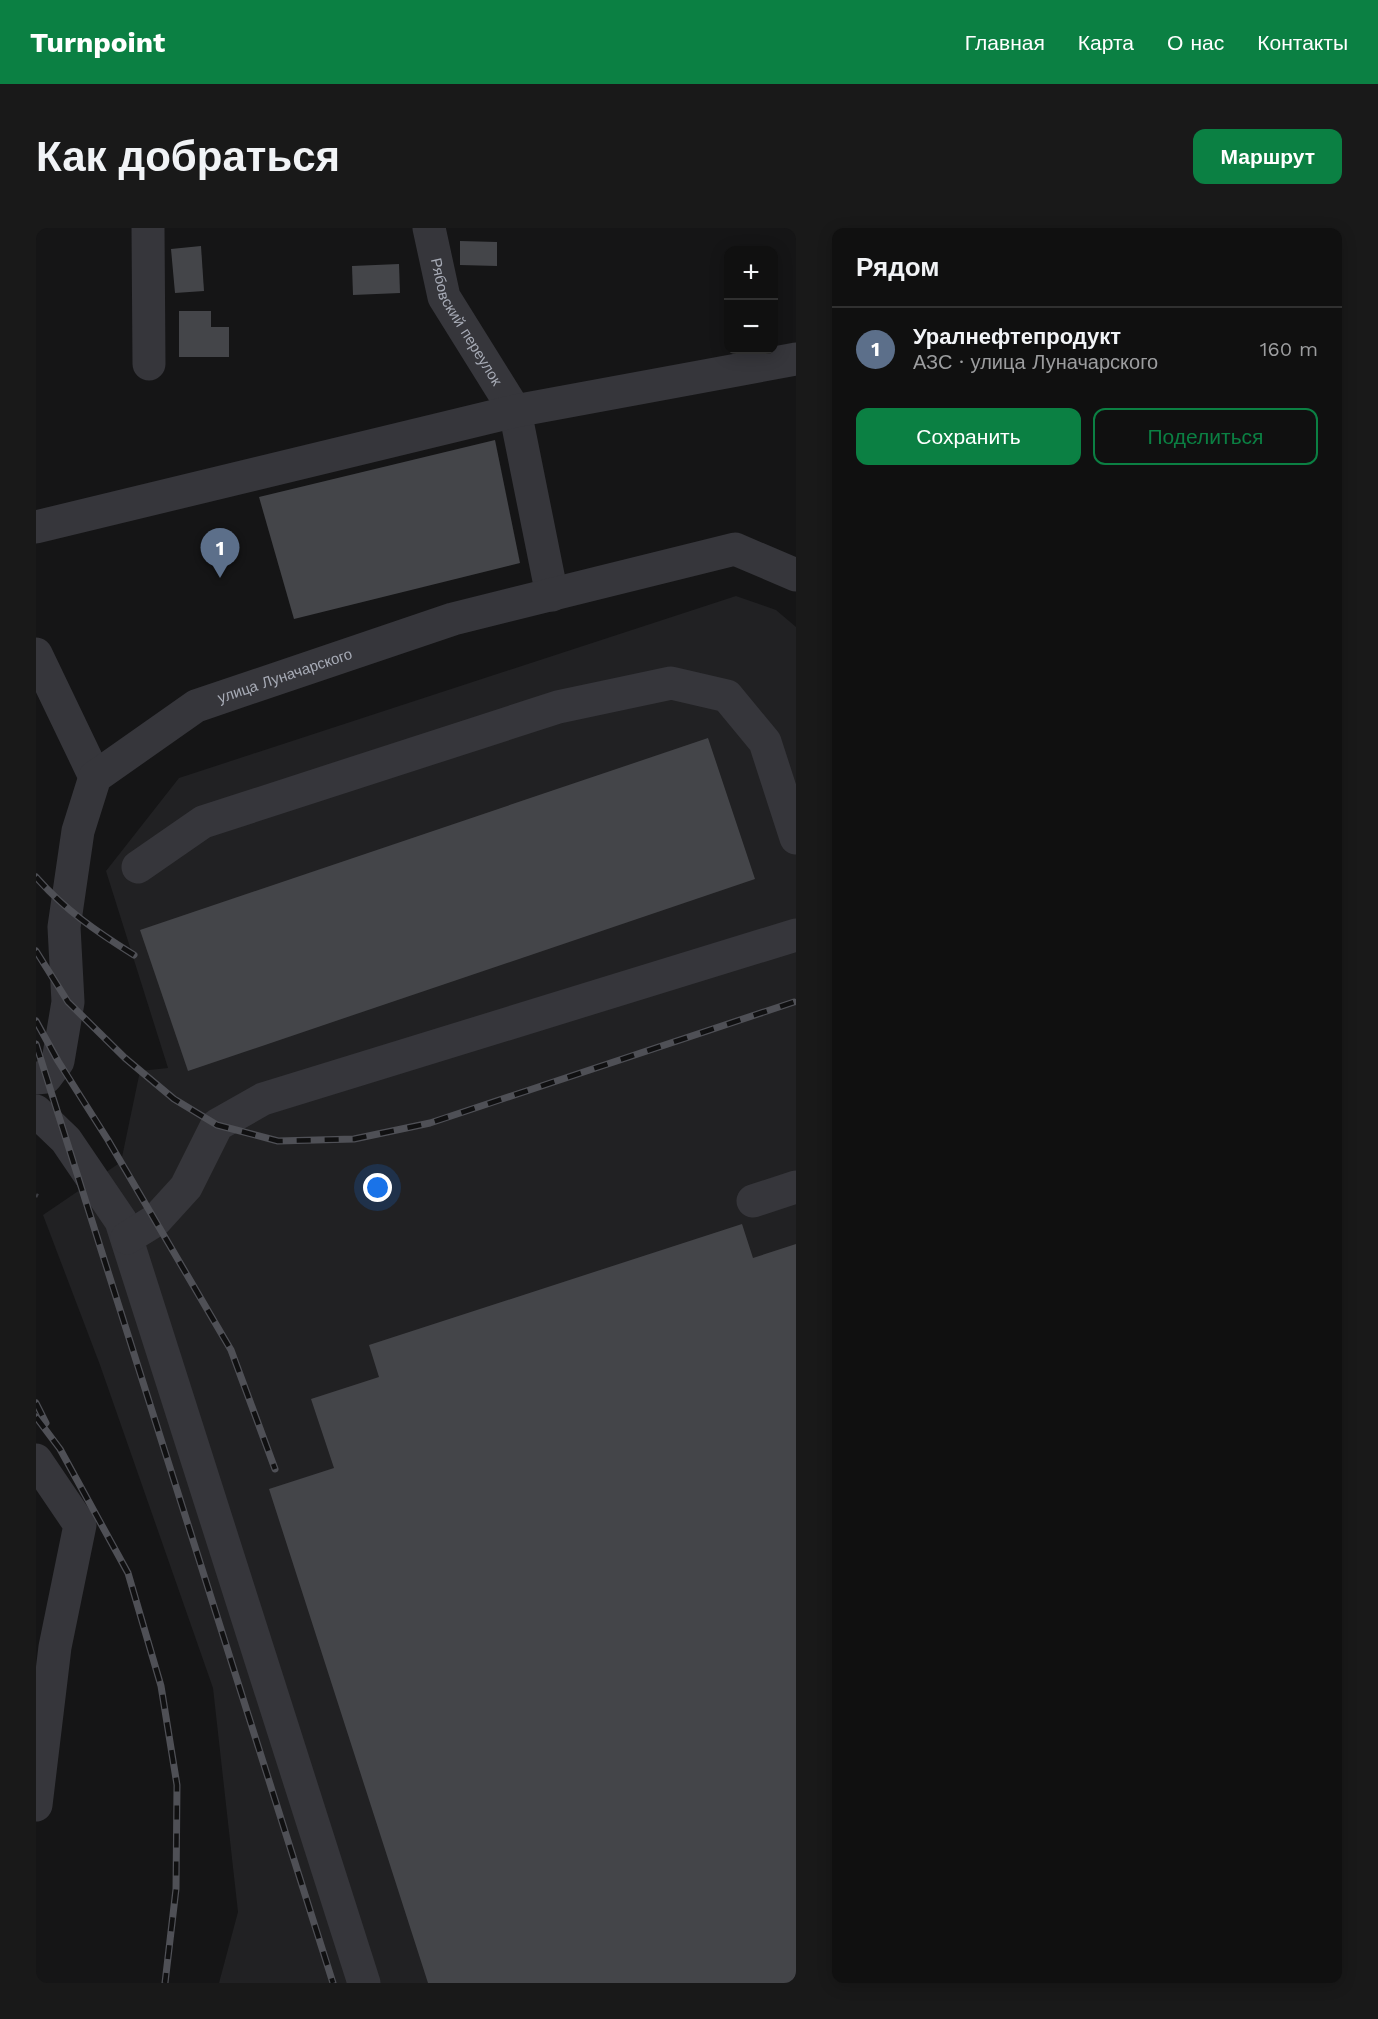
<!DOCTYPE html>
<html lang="ru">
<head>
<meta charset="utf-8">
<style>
	:root { --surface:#101010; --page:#191919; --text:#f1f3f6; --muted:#9c9d9f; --line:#303030; --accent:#0b8043 }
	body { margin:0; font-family:"Work Sans",sans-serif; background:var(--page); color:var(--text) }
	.controls { position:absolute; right:18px; top:18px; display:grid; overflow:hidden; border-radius:12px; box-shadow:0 3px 15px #0003 }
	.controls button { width:54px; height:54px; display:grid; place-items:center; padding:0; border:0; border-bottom:2px solid var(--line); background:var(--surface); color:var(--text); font:30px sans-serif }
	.you { position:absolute; left:342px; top:960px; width:21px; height:21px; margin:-15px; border:4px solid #fff; border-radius:50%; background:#1a73e8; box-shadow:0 0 0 9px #1a73e833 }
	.badge { display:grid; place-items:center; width:39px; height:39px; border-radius:50%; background:var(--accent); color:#fff; font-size:20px; font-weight:700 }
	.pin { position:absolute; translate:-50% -50px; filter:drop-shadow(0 2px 3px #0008) }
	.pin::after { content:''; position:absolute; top:32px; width:21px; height:18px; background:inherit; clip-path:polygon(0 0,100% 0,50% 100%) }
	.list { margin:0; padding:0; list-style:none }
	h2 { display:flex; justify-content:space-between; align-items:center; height:78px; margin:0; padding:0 24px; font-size:26px }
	h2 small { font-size:20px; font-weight:400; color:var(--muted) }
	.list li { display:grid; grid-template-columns:39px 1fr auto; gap:18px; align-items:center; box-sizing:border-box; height:84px; padding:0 24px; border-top:2px solid var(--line) }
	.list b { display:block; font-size:22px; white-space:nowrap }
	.list p { margin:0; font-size:20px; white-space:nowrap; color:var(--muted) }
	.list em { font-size:20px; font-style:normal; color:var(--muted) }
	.actions { display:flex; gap:12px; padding:18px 24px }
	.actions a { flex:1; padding:14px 0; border:2px solid var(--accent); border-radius:12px; text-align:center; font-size:21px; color:var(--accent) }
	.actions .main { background:var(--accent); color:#fff }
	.map { position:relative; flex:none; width:760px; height:1755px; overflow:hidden; border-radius:12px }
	header { display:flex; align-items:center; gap:36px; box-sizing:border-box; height:84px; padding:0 30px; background:var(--accent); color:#fff }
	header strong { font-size:28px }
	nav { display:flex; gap:33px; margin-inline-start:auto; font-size:21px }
	.intro { display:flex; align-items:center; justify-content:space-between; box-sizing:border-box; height:144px; padding:0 36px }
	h1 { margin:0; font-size:42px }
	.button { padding:15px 27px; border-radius:12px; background:var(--accent); color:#fff; font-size:21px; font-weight:700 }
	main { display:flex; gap:36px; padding:0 36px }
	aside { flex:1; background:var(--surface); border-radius:12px; box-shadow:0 3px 15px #0003 }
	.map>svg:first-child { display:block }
	.built { fill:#212123 }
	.building { fill:#444549 }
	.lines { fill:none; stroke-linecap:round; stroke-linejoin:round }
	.path { stroke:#3c3d42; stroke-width:4; stroke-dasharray:3 4.5; stroke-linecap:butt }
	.minor { stroke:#36363b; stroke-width:33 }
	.rail-casing { stroke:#4f5056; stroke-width:7 }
	.rail { stroke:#101011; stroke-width:4.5; stroke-dasharray:14; stroke-linecap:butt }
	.labels { text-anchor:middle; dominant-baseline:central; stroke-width:4.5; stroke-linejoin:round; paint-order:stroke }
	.street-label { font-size:15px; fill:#a7abb6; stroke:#101011 }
</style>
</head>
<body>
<header>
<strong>Turnpoint</strong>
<nav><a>Главная</a><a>Карта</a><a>О нас</a><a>Контакты</a></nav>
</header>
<div class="intro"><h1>Как добраться</h1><a class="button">Маршрут</a></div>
<main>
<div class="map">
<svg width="760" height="1755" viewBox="0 0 760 1755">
	<rect width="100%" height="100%" fill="#151516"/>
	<polygon class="built" points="700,368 740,382 760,399 760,1755 183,1755 202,1684 177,1460 64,1137 7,987 85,934 104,843 132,840 70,643 143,550"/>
	<g class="building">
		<polygon points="424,13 461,14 461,38 424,37"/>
		<polygon points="165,18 168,63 139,65 135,21"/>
		<polygon points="363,36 364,65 317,67 316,38"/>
		<polygon points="143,83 175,83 175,99 193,99 193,129 143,129"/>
		<polygon points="459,212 484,335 258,391 223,269"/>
		<polygon points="672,510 719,651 152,843 104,702"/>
		<polygon points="706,996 717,1030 760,1016 760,1755 392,1755 233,1261 298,1240 275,1171 343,1149 333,1117"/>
	</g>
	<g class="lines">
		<polyline class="path" points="0,967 2,968"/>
		<g class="minor">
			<polyline points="112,0 113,136"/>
			<path id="s1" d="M 393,0 L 408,69 L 479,183 L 516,367"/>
			<polyline points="0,299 479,183 760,131"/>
			<polyline points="0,426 59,549"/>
			<polyline points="102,639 167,594 522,479 635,455 691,468 729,514 760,610"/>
			<path id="s2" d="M 0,850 L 10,849 L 22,833 L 32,774 L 28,699 L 42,603 L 59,549 L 160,478 L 417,391 L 699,321 L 760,347"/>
			<polyline points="0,883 30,912 85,993 328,1755"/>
			<polyline points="717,973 760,959"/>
			<polyline points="91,1010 120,992 150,959 181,897 227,871 760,707"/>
			<polyline points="0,1232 44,1297 19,1419 0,1577"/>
		</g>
		<defs>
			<g id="rail">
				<path d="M 0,649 C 29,682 61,704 98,727"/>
				<polyline points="0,723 32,774 89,830 138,871 181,897 242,913 318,911 394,895 758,774"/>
				<polyline points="0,793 22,833 72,912 195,1122 239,1241"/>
				<polyline points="0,816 297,1755"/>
				<polyline points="0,1175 10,1195"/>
				<polyline points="0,1189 24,1221 92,1345 125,1458 141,1557 140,1661 129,1755"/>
			</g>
		</defs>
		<use href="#rail" class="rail-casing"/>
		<use href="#rail" class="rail"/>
	</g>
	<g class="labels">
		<g class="street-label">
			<text stroke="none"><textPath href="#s1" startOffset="102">Рябовский переулок</textPath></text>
			<text stroke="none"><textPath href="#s2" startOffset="536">улица Луначарского</textPath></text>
		</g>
	</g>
</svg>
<div class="controls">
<button>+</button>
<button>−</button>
</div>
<div class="you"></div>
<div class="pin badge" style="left:184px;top:350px;background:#5c6f8a">1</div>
</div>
<aside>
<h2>Рядом<small></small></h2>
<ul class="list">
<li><span class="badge" style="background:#5c6f8a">1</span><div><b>Уралнефтепродукт</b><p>АЗС · улица Луначарского</p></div><em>160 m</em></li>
</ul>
<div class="actions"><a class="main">Сохранить</a><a>Поделиться</a></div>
</aside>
</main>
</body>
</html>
